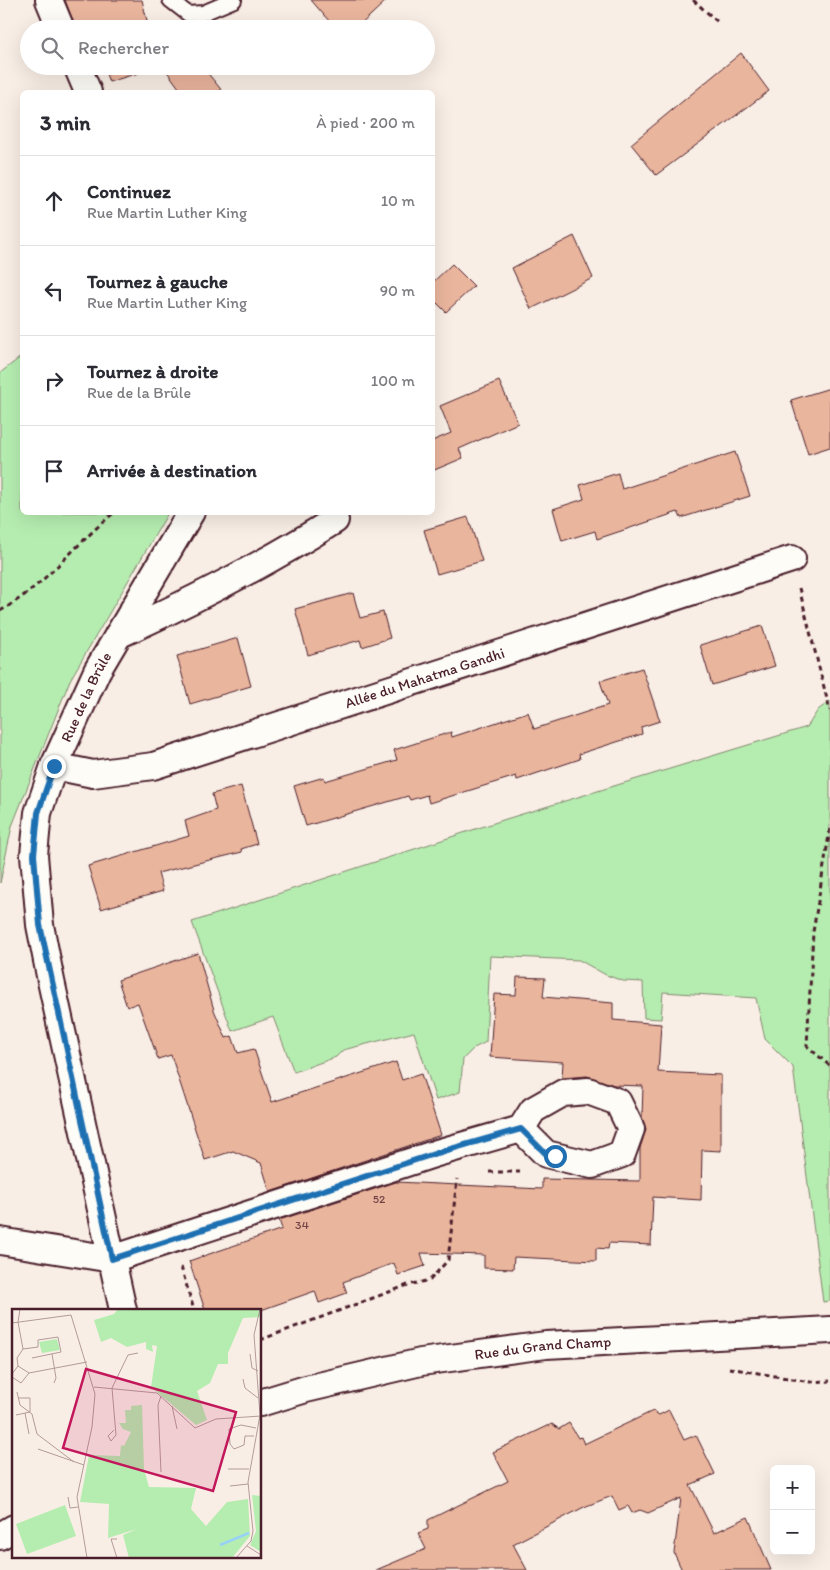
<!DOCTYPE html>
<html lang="fr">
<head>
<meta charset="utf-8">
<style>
	:root { --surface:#fff; --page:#f2f2f3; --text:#2b2b33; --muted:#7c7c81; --line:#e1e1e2 }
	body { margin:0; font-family:Itim,sans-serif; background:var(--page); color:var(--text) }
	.controls { position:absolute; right:15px; bottom:15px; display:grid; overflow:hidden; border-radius:8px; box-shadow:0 5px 20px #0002 }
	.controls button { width:45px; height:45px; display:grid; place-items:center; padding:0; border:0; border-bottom:1px solid var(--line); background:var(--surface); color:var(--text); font:25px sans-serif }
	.stop { position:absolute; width:15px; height:15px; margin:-11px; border:4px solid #1f6fb2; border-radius:50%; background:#fff }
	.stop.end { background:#1f6fb2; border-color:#fff; box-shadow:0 1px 5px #0008 }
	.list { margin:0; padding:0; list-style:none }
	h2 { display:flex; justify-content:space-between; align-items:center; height:65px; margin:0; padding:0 20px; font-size:21px }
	h2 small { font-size:16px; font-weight:400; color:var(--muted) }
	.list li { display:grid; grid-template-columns:32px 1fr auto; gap:15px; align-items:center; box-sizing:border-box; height:90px; padding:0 20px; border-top:1px solid var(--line) }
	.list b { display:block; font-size:19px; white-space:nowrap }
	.list p { margin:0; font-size:16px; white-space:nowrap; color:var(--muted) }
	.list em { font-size:16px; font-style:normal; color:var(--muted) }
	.icon { flex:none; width:28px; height:28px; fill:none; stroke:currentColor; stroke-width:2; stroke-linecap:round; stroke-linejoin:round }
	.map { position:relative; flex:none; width:830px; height:1570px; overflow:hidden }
	.search { position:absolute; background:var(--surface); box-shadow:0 5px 20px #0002; left:20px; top:20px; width:415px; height:55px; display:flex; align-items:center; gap:12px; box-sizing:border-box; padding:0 18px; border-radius:28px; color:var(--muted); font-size:19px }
	.panel { position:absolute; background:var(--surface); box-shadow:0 5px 20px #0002; left:20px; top:90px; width:415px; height:425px; border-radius:8px }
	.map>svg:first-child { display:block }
	.green { fill:#b5edb0; stroke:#80866e }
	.building { fill:#eab59d; stroke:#4a1f2b }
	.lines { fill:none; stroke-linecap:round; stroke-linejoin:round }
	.lane-casing { stroke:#4a1f2b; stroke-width:18 }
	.street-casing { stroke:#4a1f2b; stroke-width:30 }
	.path { stroke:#4a1f2b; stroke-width:3; stroke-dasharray:5 4; stroke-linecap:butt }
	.lane { stroke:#fdfcf7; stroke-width:14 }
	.street { stroke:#fdfcf7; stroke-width:26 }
	.route { stroke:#1f6fb2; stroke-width:6 }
	.labels { text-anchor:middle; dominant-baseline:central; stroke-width:4.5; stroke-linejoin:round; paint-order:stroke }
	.number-label { font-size:12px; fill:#724448 }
	.street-label { font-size:15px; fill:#4a1f2b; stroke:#fdfcf7 }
	.inset-river { fill:none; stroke:#98d1f7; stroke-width:2.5 }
	.inset-road { fill:none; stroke:#b39b9b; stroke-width:1 }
	.view { fill:#c2185b; fill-opacity:0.15; stroke:#c2185b; stroke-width:2.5 }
	.inset-edge { fill:none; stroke:#4a1f2b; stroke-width:2.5 }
</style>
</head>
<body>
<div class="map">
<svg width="830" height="1570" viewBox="0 0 830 1570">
	<rect width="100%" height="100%" fill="#f9eee5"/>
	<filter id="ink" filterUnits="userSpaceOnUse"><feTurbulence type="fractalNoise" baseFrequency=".02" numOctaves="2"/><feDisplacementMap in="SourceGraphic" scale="10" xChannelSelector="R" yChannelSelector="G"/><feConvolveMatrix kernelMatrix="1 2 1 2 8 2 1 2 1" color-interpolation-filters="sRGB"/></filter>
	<g filter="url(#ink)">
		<g class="green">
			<polygon points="22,356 22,512 168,513 70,680 12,826 0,883 0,373"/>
			<polygon points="830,701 830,1301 823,1302 793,1067 765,1039 756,998 663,992 661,1019 644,1018 643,982 623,981 606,975 579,960 490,956 486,1042 474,1048 463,1059 460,1092 436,1100 414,1032 343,1050 336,1057 294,1072 273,1017 232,1031 192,922 506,819 807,727 818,710"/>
		</g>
		<g class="building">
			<polygon points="65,0 142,0 149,29 76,29"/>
			<polygon points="311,0 387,0 356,29 336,29"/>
			<polygon points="741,53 769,91 656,175 631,144"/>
			<polygon points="103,66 158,66 158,67 109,82"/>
			<polygon points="163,66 202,66 223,92 182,92"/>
			<polygon points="574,236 593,278 531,309 512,268"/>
			<polygon points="452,264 474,286 446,312 432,298 432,283"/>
			<polygon points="499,381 518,423 459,449 463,458 432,471 432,441 451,433 440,406"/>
			<polygon points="830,388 830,447 808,454 791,400"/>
			<polygon points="735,452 750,496 681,518 678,512 597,539 595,531 562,541 553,509 584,499 580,485 618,473 622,489"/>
			<polygon points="468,517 482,561 437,574 424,530"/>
			<polygon points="353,593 360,618 383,612 390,638 362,647 360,640 308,655 295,609"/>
			<polygon points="762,626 775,666 712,685 700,645"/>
			<polygon points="238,638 251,686 190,704 177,656"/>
			<polygon points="642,668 660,721 641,727 642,734 579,754 580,759 517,780 516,776 429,803 427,795 410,800 408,796 306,826 294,786 324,777 325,781 397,760 394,750 451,732 452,737 528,712 534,729 608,705 600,681"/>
			<polygon points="241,786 257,844 241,849 242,852 158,873 163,891 101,909 88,866 189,836 185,821 216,810 212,794"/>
			<polygon points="198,953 214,1010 226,1038 232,1036 238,1053 254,1049 272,1102 396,1062 402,1080 421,1074 441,1135 270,1192 261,1163 233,1151 205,1160 171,1055 158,1059 138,1003 127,1007 118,980"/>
			<polygon points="517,977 545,978 543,997 613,1003 613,1020 661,1024 658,1072 721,1075 721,1151 702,1150 701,1200 653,1197 651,1245 609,1243 608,1249 596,1248 596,1261 514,1257 513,1269 484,1268 484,1255 421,1253 425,1266 398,1275 394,1263 343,1282 347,1293 319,1303 315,1291 261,1310 205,1310 189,1261 282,1229 279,1220 396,1182 542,1189 542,1179 640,1181 640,1148 646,1129 642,1117 643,1086 614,1085 587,1076 562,1078 563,1062 490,1057 494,994 516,995"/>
			<polygon points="669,1410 684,1440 696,1435 715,1474 690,1485 714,1533 748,1517 771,1570 682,1570 674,1553 681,1498 648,1513 640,1510 632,1513 628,1506 619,1510 612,1496 584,1507 513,1544 527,1570 376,1570 426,1549 418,1533 428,1529 428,1520 508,1481 493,1452 552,1424 559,1429 569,1423 578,1438 581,1437 584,1444 653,1411 659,1415"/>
		</g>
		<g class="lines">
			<defs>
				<polyline id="lane" points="170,0 188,14 203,13 234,0"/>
				<g id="street">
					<polyline points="49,0 61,29"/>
					<polyline points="77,66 88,92"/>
					<path d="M 118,635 C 193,601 266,564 335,520"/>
					<path id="s1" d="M 54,766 L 93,774 L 153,766 L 792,559"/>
					<polyline points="0,1241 112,1259 437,1153 521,1129 533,1110 563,1093 588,1091 618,1102 631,1129 622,1154 592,1165 546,1154 521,1129"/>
					<path id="s2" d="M 123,1310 L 51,981 L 40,925 L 34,855 L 38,813 L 54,766 L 97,671 L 191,512"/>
					<path id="s3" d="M 260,1403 L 306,1389 L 421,1362 L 546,1345 L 830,1330"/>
					<polyline points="0,1536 14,1528"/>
				</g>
			</defs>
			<use href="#lane" class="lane-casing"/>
			<use href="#street" class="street-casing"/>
			<g class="path">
				<polyline points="693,0 719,23"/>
				<polyline points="799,588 830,711"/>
				<path d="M 0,611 C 45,586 75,544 115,512"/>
				<polyline points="830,829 813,932 807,1046 830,1066"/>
				<polyline points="489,1172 520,1172"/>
				<polyline points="181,1267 194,1310"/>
				<polyline points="260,1340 408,1285 430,1280 448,1260 457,1179"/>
				<polyline points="729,1368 810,1382 830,1381"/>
			</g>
			<use href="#lane" class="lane"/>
			<use href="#street" class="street"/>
		</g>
	</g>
	<g class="lines" filter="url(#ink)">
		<polyline class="route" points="54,766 38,813 34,855 40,925 112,1259 437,1153 521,1129 546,1154 555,1156"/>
	</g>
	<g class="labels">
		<g class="number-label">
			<text x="379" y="1199">52</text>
			<text x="302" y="1225">34</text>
		</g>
		<g class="street-label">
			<text stroke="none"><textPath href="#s1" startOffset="386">Allée du Mahatma Gandhi</textPath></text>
			<text stroke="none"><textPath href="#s2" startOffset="632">Rue de la Brûle</textPath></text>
			<text stroke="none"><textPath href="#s3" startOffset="289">Rue du Grand Champ</textPath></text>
		</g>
	</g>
	<g transform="translate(12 1309)">
		<rect width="249" height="249" fill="#f9eee5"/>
		<path d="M 106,0 L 249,0 L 249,8 L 231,9 L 216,44 L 216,55 L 206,55 L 198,74 L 185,82 L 195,111 L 184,116 L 139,78 L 145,37 L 140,36 L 141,43 L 134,40 L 134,33 L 115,38 L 99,29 L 89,33 L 82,11 L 102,5 ZM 45,30 L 48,41 L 30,44 L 27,33 ZM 130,96 L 132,160 L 137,178 L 184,179 L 179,200 L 194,217 L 215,193 L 236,190 L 238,227 L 220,249 L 117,249 L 111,226 L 125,220 L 96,229 L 97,195 L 68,193 L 77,146 L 108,147 L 109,136 L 112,137 L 119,123 L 111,120 L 107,114 L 114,114 L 113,101 L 119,101 L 119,97 ZM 240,186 L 249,187 L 249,243 L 238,236 L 244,222 ZM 53,196 L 64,227 L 15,245 L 4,215 Z" fill="#b5edb0"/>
		<path class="inset-river" d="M 208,236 L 237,224"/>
		<path class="inset-road" d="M 59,6 L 83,85 L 80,118 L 65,188 L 75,249M 0,14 L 59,6M 11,40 L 26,38 L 26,31 L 46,28 L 49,43 L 20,49M 40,45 L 44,69 L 42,74M 238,45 L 240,59 L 246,62M 6,57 L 5,49 L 11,40 L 6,13 L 8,0M 0,65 L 6,57 L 17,64M 0,68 L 9,74 L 17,64 L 75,53M 231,70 L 233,79 L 246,89M 82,78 L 145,84 L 183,119 L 204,110 L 249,107M 5,83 L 8,96 L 20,105 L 25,125 L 62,153M 160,97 L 165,120M 13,104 L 17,125M 4,106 L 18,103 L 18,89 L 6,89M 102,121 L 96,127 L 99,132 L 104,126 L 100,79 L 116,46 L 126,44M 242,127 L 233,127 L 232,136 L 222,140 L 218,135 L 217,120 L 229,116 L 244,119M 26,140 L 72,156M 216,160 L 237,160M 149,163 L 146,96 L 149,87M 218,177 L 236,175M 56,188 L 58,199 L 66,198M 105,230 L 99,230 L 105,249M 235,237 L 249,246M 224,249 L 239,232 L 241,222 L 236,173 L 248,106 L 242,26 L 248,0"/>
		<path class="view" d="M 74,60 L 224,103 L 201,182 L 51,139 Z"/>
		<rect width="249" height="249" class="inset-edge"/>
	</g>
</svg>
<div class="controls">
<button>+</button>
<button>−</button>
</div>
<div class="stop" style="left:555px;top:1156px"></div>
<div class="stop end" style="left:54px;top:766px"></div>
<div class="search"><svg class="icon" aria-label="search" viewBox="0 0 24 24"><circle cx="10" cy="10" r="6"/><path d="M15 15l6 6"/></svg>Rechercher</div>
<section class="panel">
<h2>3 min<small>À pied · 200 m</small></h2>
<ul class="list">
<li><svg class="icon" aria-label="ahead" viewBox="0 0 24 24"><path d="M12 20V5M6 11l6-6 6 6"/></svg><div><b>Continuez</b><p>Rue Martin Luther King</p></div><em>10 m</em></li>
<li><svg class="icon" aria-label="left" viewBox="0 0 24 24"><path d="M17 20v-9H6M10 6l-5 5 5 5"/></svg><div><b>Tournez à gauche</b><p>Rue Martin Luther King</p></div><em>90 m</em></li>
<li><svg class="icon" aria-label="right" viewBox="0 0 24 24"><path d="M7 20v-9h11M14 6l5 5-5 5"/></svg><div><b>Tournez à droite</b><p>Rue de la Brûle</p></div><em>100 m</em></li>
<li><svg class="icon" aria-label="arrive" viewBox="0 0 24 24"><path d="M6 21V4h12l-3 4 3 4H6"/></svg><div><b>Arrivée à destination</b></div></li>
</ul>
</section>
</div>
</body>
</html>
